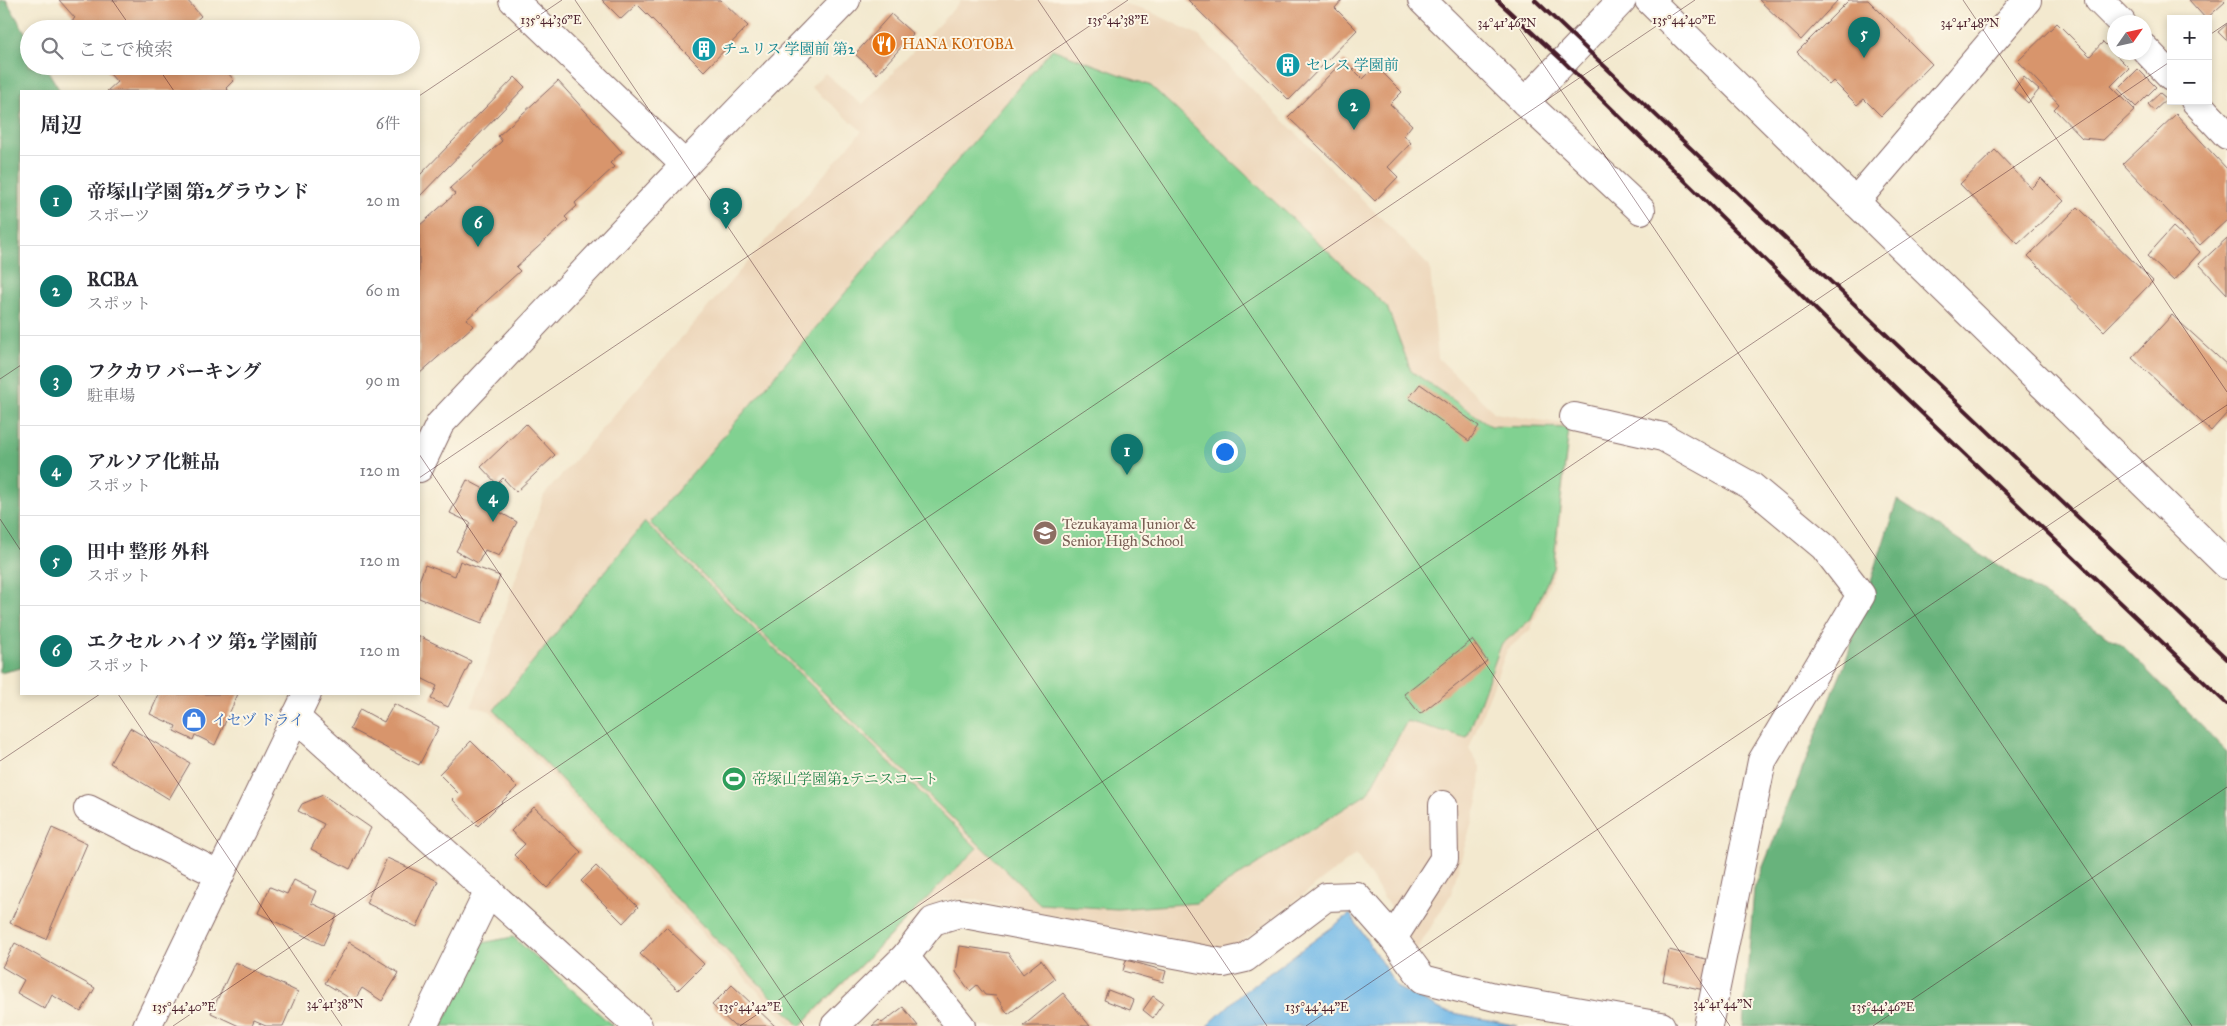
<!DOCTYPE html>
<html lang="ja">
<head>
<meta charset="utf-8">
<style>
	:root { --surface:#fff; --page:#f7f7f7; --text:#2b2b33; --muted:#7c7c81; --line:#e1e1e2; --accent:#0f766e }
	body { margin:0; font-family:"IM FELL Great Primer","Noto Serif JP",serif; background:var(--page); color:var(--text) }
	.controls { position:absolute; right:15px; top:15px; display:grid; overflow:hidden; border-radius:0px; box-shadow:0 2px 8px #0003 }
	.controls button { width:45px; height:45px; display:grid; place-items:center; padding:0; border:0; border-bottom:1px solid var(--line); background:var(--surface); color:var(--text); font:25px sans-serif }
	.compass { position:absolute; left:2107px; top:15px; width:45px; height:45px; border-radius:50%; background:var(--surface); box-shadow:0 2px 8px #0003; rotate:56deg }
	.you { position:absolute; left:1224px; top:451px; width:18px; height:18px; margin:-12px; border:4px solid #fff; border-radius:50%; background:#1a73e8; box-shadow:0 0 0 8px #1a73e833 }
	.badge { display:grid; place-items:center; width:32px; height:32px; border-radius:50%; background:var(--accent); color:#fff; font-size:16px; font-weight:700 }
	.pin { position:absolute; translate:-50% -41px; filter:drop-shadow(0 1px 2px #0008) }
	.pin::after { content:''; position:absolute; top:26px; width:18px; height:15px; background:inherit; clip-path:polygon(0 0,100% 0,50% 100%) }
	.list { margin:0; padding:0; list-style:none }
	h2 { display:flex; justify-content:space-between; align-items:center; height:65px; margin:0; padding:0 20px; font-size:21px }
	h2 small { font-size:16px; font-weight:400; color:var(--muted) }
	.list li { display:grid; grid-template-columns:32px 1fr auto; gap:15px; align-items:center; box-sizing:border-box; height:90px; padding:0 20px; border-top:1px solid var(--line) }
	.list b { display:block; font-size:19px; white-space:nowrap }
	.list p { margin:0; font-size:16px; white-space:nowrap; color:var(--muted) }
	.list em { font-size:16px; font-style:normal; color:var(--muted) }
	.icon { flex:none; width:28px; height:28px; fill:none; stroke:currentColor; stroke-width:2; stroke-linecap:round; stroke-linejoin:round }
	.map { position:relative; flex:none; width:2227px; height:1026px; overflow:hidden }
	.search { position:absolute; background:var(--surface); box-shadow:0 2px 8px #0003; left:20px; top:20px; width:400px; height:55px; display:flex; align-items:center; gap:12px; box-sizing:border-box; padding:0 18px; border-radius:28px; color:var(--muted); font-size:19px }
	.panel { position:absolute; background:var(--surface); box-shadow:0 2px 8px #0003; left:20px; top:90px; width:400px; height:605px; border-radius:0px }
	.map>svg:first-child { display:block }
	.built { fill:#edd7bb }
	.green { fill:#81d191; stroke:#66785e }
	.forest { fill:#68b37b; stroke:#596953 }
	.water { fill:#70b8e8; stroke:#5d6c8a }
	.building { fill:#d8956c }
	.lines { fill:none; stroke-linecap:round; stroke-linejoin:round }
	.minor-casing { stroke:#856664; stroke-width:30 }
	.minor { stroke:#fff; stroke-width:28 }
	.rail { stroke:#4a1f2b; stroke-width:4 }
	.ticks { fill:none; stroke:#4a1f2b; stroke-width:1; stroke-opacity:0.45 }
	.labels { text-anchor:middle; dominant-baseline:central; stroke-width:4; stroke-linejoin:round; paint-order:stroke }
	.food-label { font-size:15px; fill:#c56008; stroke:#fcf5e5; text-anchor:start }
	.culture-label { font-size:15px; fill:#0d838f; stroke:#fcf5e5; text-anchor:start }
	.education-label { font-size:15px; fill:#785e54; stroke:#fcf5e5; text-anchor:start }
	.shop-label { font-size:15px; fill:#366cbe; stroke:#fcf5e5; text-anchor:start }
	.leisure-label { font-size:15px; fill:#27864d; stroke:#fcf5e5; text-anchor:start }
	.ticks-label { font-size:12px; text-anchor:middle; fill:#4a1f2b; stroke:#fcf5e5; stroke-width:4; stroke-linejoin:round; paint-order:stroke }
</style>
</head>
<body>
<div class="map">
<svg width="2227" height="1026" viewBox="0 0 2227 1026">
	<rect width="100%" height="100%" fill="#fcf5e5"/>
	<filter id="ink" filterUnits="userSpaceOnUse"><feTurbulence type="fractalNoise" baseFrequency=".02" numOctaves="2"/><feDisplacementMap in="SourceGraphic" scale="10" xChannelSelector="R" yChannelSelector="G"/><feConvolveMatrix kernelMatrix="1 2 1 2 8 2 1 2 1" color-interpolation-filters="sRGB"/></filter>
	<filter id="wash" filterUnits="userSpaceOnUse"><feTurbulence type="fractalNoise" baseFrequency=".0096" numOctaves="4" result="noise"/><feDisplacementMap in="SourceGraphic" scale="20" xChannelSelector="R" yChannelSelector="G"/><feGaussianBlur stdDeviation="1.12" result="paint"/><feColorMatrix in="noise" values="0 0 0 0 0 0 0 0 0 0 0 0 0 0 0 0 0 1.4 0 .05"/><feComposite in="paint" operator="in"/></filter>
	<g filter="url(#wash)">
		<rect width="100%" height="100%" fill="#f3e9cf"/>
		<polygon class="built" points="962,0 1110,0 1153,13 1197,34 1430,267 1438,358 1495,413 1570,425 1555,571 1531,629 1507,650 1469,749 1481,768 1479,797 1451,894 1417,950 1356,854 1235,947 1215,948 974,899 945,899 916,911 803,1026 791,1026 490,711 472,706 544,495 862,131 811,87 825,73 862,105"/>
		<g class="green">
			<polygon points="1052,49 1151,86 1387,307 1411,371 1491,426 1569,428 1553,568 1531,619 1501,645 1467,738 1407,721 1367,794 1196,903 1117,909 1040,904 650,523"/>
			<polygon points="645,522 977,848 800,1026 494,710"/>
			<polygon points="513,937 613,1026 442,1026 482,943"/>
		</g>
		<g class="forest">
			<polygon points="0,0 6,0 29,39 29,66 45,66 60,91 21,91 21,668 0,673"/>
			<polygon points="1897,500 2123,646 2227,752 2227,1026 1743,1026 1754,889 1844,666"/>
		</g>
		<polygon class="water" points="1350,914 1398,988 1444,1011 1518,1026 1207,1026 1241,994"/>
		<g id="blocks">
			<g class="building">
				<polygon points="59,0 187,0 201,16 187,29 76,29 70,22 75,18"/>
				<polygon points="602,0 721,0 748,26 704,71 637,4 621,19"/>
				<polygon points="1188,0 1342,0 1335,8 1357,30 1289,100"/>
				<polygon points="1759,0 1838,0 1801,40"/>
				<polygon points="1849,0 1868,0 1932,64 1881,116 1864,99 1857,105 1833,81 1829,85 1797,52"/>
				<polygon points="2189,0 2223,0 2225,2 2206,19"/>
				<polygon points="891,14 913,34 877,74 855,54"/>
				<polygon points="2057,23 2090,56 2103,42 2129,68 2111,86 2135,110 2103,140 2082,138 2054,109 2059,104 2018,61"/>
				<polygon points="2227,24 2227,41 2218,32"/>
				<polygon points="1344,60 1363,79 1376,66 1402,92 1390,104 1412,125 1404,135 1411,143 1388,167 1398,177 1375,201 1288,117"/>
				<polygon points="103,66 222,66 234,80 226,88 229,91 107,91 117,82"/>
				<polygon points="2138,69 2156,87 2136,107 2118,89"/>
				<polygon points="515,77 525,87 419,197 419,176"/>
				<polygon points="2024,77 2039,90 2028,103 2014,90"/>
				<polygon points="558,81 622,152 610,163 614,167 575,203 577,206 565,217 568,220 516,267 520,271 467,319 473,326 419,374 419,226 455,194 450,188 502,141 498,136"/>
				<polygon points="2160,93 2167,99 2154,111 2148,104"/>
				<polygon points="2176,114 2227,169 2227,220 2200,245 2123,164"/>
				<polygon points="1995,150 2031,188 2041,178 2064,201 2018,244 1960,184"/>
				<polygon points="2078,207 2153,281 2104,331 2028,256"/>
				<polygon points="2173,227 2200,252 2174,281 2147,256"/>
				<polygon points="2227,238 2227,294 2199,264"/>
				<polygon points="2172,315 2227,365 2227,413 2211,431 2132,358"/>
				<polygon points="1420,384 1479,426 1469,441 1409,398"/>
				<polygon points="526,424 555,455 516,492 503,478 497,484 481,467"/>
				<polygon points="467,480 486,490 480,501 517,522 499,556 485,550 478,563 456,551 471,523 450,513"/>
				<polygon points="460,561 500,576 482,623 419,598 419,581 425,565 455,576"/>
				<polygon points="419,636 471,661 448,707 431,699 437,686 419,677"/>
				<polygon points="1472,640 1487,661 1420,714 1404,694"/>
				<polygon points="159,694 238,694 215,745 195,735 193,740 174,731 176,726 150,714"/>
				<polygon points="394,704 439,727 419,765 350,729 360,709 384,722"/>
				<polygon points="130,728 190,763 169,799 110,763"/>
				<polygon points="471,741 517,787 478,826 452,799 458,793 439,774"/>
				<polygon points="323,795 371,828 350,869 311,849 324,824 298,811 302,804"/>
				<polygon points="534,807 581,852 547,888 514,855 525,844 511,831"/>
				<polygon points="52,828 87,844 46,939 10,923"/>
				<polygon points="387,858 438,881 417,927 366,903"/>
				<polygon points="596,866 638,907 623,923 581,881"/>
				<polygon points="294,880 316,891 311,903 337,915 323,945 258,913 270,887 287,894"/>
				<polygon points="666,927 704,964 678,990 640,954"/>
				<polygon points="349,942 399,973 382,1001 362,988 354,1001 325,983"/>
				<polygon points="15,943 95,988 81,1012 52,995 45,1009 17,993 24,980 2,967"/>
				<polygon points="960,946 1008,953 1023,974 1041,960 1055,979 1008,1014 996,996 985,995 977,985 970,991 956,972"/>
				<polygon points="1669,950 1710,960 1704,990 1663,981"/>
				<polygon points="1126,960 1166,971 1163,982 1123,971"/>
				<polygon points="235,962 298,992 283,1026 266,1026 254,1021 252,1026 239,1026 211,1013"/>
				<polygon points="732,985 775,1026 734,1026 712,1005"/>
				<polygon points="1108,990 1134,1000 1130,1010 1104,1000"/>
				<polygon points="1063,993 1090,1026 1023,1026"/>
				<polygon points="1153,996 1163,1003 1153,1018 1143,1010"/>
				<polygon points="903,1007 918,1026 872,1026 879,1020 882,1023"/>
			</g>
		</g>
	</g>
	<g filter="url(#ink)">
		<use href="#blocks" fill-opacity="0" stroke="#856664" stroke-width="1"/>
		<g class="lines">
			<defs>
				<g id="minor">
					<polyline points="513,0 685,165"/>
					<polyline points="1422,0 1525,102 1641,210"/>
					<polyline points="1649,0 2227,565"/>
					<polyline points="2099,0 2121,22"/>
					<polyline points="2144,48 2171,76"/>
					<polyline points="2195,101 2227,135"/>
					<polyline points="1525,102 1622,0"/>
					<polyline points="1855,202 2027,0"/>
					<polyline points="1574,417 1663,437 1751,486 1824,547 1861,595 1762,761 1708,1026"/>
					<polyline points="419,468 440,424 685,165 846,0"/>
					<polyline points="295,717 638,1026"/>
					<polyline points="88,809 220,875"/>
					<polyline points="1393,938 1444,859 1443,805"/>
					<polyline points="905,957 961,1026"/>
					<polyline points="147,1026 307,694"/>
					<polyline points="423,1026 489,891"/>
					<polyline points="835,1026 905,957 933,921 959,913 1223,963 1245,958 1326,897 1356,896 1393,938 1423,979 1495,997 1661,1026"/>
				</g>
			</defs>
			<use href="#minor" class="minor-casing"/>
			<use href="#minor" class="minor"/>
			<g class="rail">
				<polyline points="1497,0 1563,61 1904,396 2227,704"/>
				<polyline points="1535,0 2227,659"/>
			</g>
		</g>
	</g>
	<path class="ticks" d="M 112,0 L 132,29M 575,0 L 1267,1026M 1038,0 L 1730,1026M 1500,0 L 2192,1026M 1963,0 L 2227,392M 2208,36 L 2227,23M 157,66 L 174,91M 419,96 L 562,0M 0,379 L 21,365M 419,454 L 804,1026M 419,478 L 1128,0M 0,519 L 21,551M 118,694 L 342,1026M 0,761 L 100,694M 173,1026 L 1695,0M 740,1026 L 2171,61M 1306,1026 L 2227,405M 1873,1026 L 2227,787"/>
	<defs>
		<symbol id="restaurant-disc" viewBox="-11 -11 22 22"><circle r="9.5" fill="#e8710a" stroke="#fcf5e5"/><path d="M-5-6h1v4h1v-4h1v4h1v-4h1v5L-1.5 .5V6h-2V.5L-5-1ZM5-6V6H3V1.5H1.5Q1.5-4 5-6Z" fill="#fff"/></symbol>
		<symbol id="building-disc" viewBox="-11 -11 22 22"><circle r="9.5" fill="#0f9aa8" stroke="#fcf5e5"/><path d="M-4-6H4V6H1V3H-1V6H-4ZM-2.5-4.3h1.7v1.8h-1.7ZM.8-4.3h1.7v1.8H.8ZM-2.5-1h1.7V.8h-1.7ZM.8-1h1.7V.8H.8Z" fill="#fff"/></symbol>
		<symbol id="school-disc" viewBox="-11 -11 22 22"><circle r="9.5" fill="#8d6e63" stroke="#fcf5e5"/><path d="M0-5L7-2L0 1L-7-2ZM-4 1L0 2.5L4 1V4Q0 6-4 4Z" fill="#fff"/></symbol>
		<symbol id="shop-disc" viewBox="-11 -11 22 22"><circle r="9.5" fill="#3f7fe0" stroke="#fcf5e5"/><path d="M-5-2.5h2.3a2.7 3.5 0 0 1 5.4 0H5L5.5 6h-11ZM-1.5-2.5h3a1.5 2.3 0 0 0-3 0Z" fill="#fff"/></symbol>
		<symbol id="stadium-disc" viewBox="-11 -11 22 22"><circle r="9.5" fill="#2e9e5b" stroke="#fcf5e5"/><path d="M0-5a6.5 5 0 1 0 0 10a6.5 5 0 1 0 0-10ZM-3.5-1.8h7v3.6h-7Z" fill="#fff"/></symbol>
	</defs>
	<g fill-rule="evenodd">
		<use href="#restaurant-disc" x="870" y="30" width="28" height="28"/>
		<use href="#building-disc" x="690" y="35" width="28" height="28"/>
		<use href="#building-disc" x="1274" y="51" width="28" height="28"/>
		<use href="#school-disc" x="1031" y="519" width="28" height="28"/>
		<use href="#shop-disc" x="180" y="706" width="28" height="28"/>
		<use href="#stadium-disc" x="720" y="765" width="28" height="28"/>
	</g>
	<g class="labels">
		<g class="food-label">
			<text x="902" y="44">HANA KOTOBA</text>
		</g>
		<g class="culture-label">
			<text x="722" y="49">チュリス 学園前 第2</text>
			<text x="1306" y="65">セレス 学園前</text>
		</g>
		<g class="education-label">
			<text x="1062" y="524">Tezukayama Junior &amp;<tspan x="1062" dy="17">Senior High School</tspan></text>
		</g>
		<g class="shop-label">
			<text x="212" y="720">イセヅ ドライ</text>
		</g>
		<g class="leisure-label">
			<text x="752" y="779">帝塚山学園第2テニスコート</text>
		</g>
	</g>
	<g class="ticks-label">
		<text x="1684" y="24">135°44'40"E</text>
		<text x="551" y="24">135°44'36"E</text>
		<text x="1118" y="24">135°44'38"E</text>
		<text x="1507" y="27">34°41'46"N</text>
		<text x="1970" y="27">34°41'48"N</text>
		<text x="335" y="1008">34°41'38"N</text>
		<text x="1723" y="1008">34°41'44"N</text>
		<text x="184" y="1011">135°44'40"E</text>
		<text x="750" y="1011">135°44'42"E</text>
		<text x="1317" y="1011">135°44'44"E</text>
		<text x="1883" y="1011">135°44'46"E</text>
	</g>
</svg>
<div class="controls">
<button>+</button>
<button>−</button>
</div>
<svg class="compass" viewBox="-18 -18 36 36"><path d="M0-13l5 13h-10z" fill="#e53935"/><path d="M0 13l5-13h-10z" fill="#7c7c81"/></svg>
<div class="you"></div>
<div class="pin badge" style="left:1127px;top:475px">1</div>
<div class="pin badge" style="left:1354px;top:130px">2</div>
<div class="pin badge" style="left:726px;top:229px">3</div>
<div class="pin badge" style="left:493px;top:522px">4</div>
<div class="pin badge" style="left:1864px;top:58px">5</div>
<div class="pin badge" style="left:478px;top:247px">6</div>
<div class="search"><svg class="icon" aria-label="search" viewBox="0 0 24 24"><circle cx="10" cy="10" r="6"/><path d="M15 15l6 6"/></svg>ここで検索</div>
<section class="panel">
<h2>周辺<small>6件</small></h2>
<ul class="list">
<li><span class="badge">1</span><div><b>帝塚山学園 第2グラウンド</b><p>スポーツ</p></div><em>20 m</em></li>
<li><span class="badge">2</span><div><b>RCBA</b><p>スポット</p></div><em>60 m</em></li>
<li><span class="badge">3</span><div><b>フクカワ パーキング</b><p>駐車場</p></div><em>90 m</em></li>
<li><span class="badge">4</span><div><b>アルソア化粧品</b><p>スポット</p></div><em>120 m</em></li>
<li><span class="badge">5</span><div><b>田中 整形 外科</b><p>スポット</p></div><em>120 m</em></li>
<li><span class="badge">6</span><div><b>エクセル ハイツ 第2 学園前</b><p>スポット</p></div><em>120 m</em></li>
</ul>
</section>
</div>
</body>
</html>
